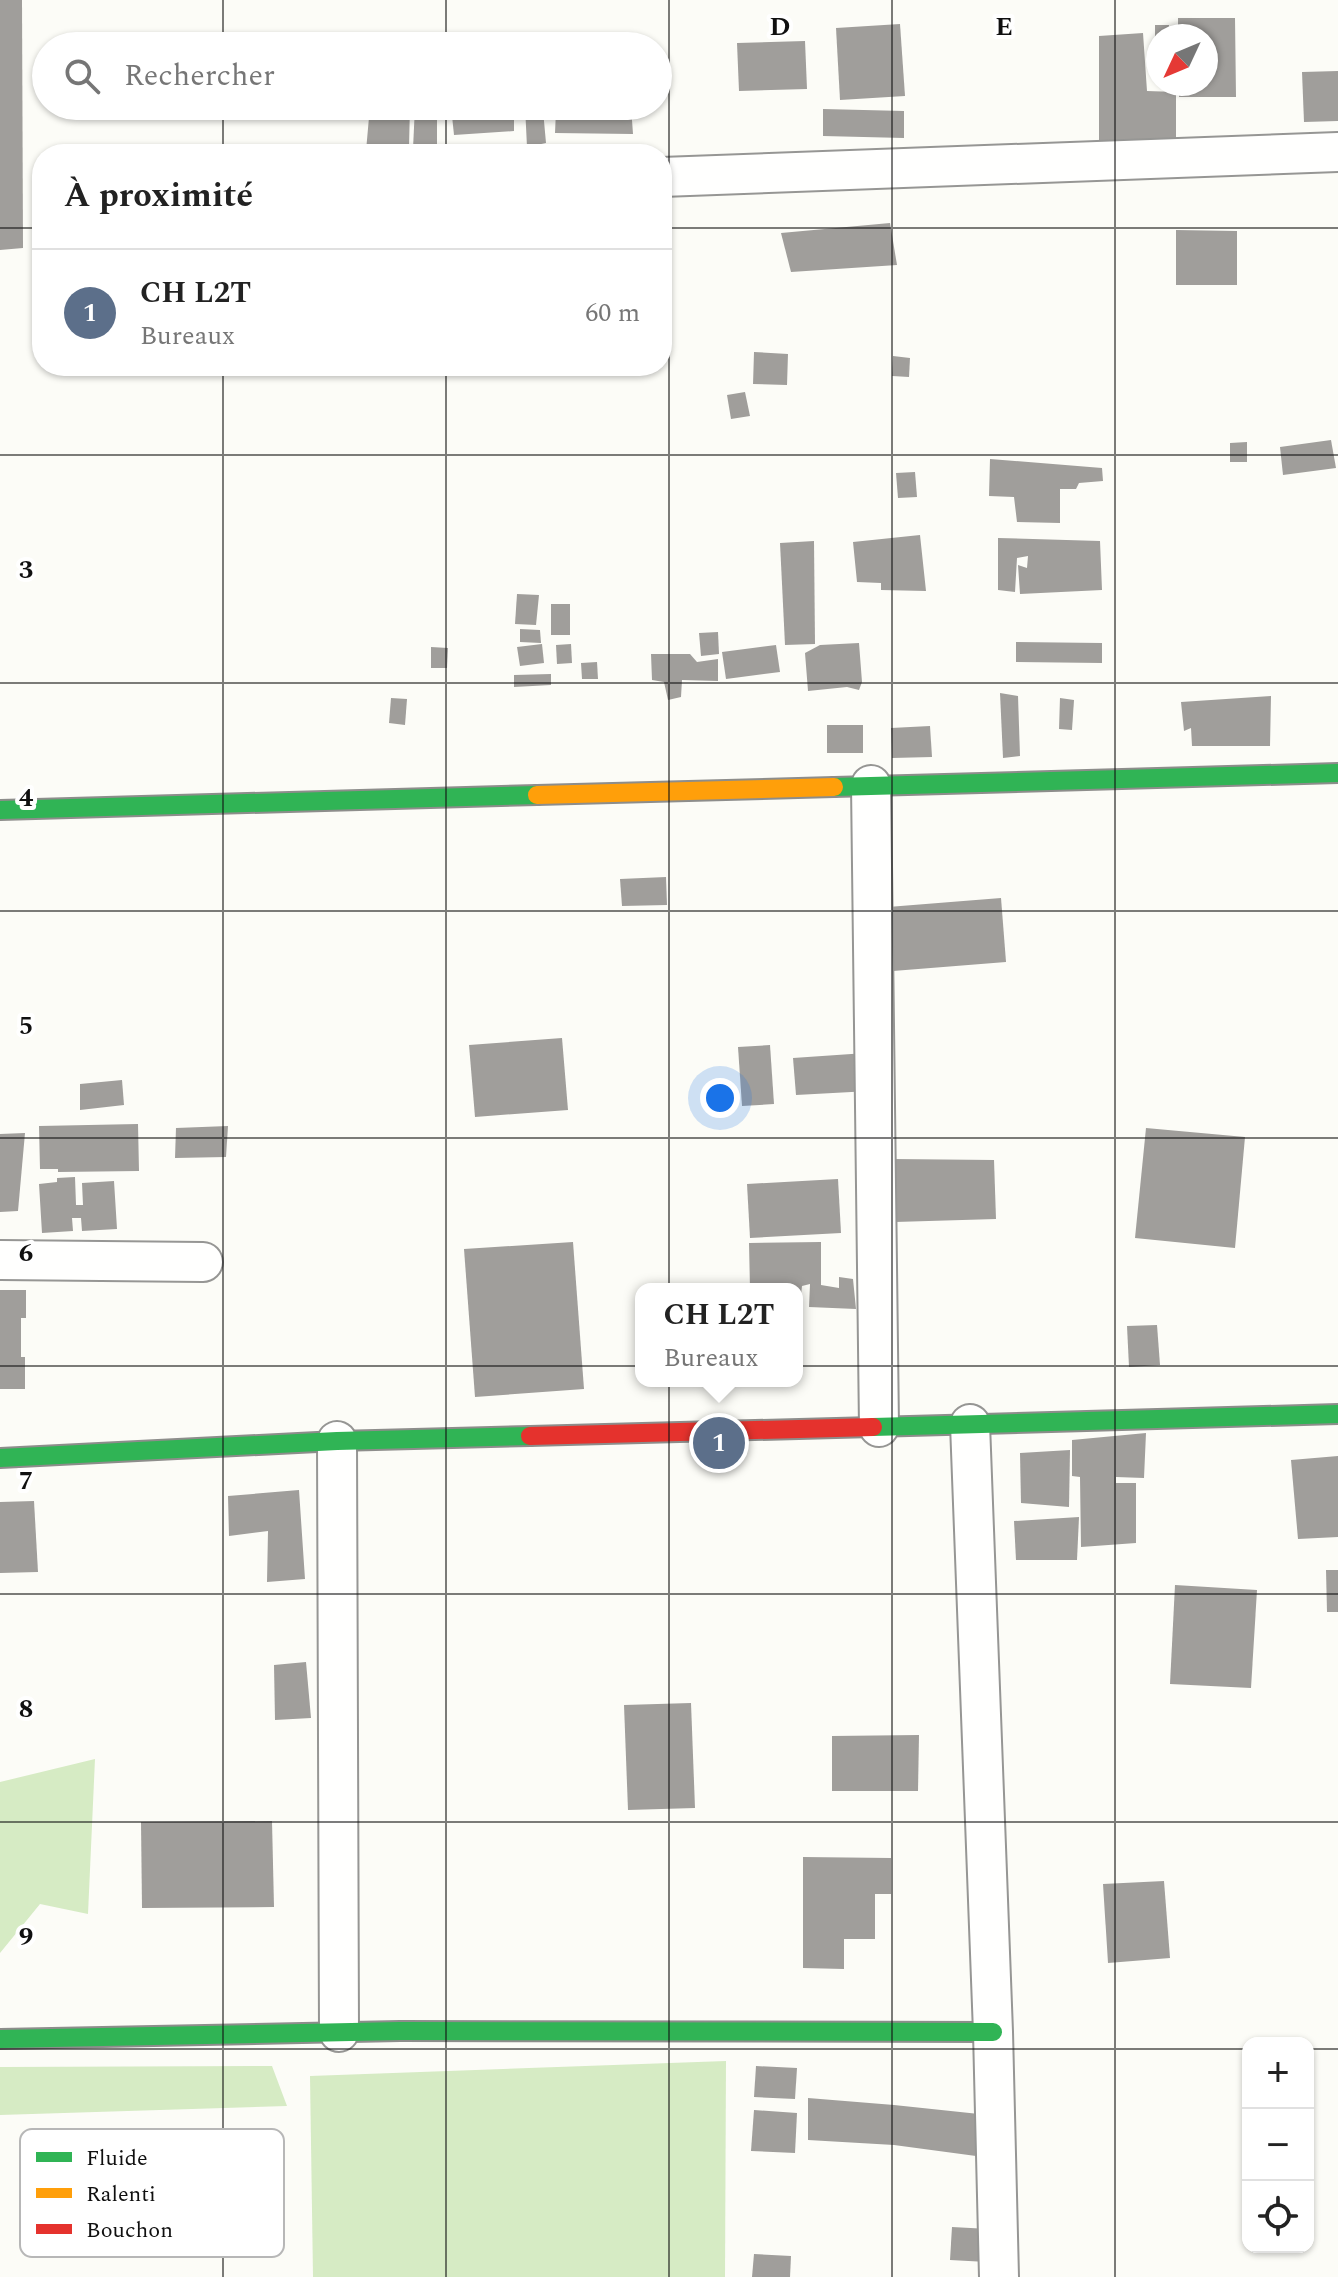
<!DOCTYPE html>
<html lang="fr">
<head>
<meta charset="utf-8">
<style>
	:root { --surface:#fff; --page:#f2f2f2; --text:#222; --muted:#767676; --line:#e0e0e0; --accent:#0b8043 }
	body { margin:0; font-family:Spectral,serif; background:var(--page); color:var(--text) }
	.controls { position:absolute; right:24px; bottom:24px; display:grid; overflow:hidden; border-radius:16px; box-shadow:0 2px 6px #0004 }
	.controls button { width:72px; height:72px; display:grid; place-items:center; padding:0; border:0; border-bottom:2px solid var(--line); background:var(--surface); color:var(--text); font:40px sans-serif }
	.compass { position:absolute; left:1146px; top:24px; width:72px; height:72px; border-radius:50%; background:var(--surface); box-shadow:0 2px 6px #0004; rotate:226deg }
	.you { position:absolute; left:720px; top:1098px; width:28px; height:28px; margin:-20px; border:6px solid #fff; border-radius:50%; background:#1a73e8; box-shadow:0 0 0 12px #1a73e833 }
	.badge { display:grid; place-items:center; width:52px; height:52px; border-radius:50%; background:var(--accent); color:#fff; font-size:26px; font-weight:700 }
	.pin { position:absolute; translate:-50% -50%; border:4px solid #fff; box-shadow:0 2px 8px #0006 }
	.popup { position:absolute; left:635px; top:1283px; width:168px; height:104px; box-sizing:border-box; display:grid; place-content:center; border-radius:16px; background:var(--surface); filter:drop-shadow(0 2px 6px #0005); font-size:26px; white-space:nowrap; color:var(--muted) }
	.popup b { font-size:30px; color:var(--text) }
	.popup::after { content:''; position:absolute; left:50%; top:100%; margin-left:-16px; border:16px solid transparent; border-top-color:var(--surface) }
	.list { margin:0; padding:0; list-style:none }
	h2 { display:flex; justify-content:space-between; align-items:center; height:104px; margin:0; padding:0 32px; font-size:34px }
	h2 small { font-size:26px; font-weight:400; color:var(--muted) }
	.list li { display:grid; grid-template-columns:52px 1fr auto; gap:24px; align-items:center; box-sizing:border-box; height:128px; padding:0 32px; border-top:2px solid var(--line) }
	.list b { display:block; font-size:30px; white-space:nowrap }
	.list p { margin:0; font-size:26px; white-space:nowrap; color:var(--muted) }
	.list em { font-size:26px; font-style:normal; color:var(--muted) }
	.icon { flex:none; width:44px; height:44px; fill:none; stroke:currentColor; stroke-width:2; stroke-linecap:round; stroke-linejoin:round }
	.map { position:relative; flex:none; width:1338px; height:2277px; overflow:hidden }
	.search { position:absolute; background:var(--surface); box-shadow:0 2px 6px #0004; left:32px; top:32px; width:640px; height:88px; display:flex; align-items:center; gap:20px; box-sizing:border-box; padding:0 28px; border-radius:44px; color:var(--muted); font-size:30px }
	.panel { position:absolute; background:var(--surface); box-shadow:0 2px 6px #0004; left:32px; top:144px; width:640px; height:232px; border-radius:32px }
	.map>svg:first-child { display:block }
	.forest { fill:#d6ebc4 }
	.building { fill:#a09e9b }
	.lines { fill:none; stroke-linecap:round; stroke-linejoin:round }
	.street-casing { stroke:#969694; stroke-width:42 }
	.fast-casing { stroke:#8d8d8b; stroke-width:22 }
	.slow-casing { stroke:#8d8d8b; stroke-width:22 }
	.jam-casing { stroke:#8d8d8b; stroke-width:22 }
	.street { stroke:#fffffe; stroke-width:38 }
	.fast { stroke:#30b455; stroke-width:18 }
	.slow { stroke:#ff9f0a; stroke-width:18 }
	.jam { stroke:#e5322d; stroke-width:18 }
	.grid { fill:none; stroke:#101010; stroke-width:2; stroke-opacity:0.55 }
	.key { fill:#fff; stroke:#b7b7b7; stroke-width:2 }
	.key-label { font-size:22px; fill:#101010 }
	.grid-label { font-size:26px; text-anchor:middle; font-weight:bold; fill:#101010; stroke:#fff; stroke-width:8; stroke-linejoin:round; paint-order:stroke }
</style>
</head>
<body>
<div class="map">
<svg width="1338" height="2277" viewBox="0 0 1338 2277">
	<rect width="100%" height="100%" fill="#fcfcf7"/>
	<g class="forest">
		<polygon points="95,1759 88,1914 40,1904 0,1953 0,1782"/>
		<polygon points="726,2061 725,2277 313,2277 310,2076"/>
		<polygon points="272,2066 287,2106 0,2115 0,2067"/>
	</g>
	<g class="building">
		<polygon points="0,0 22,0 23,248 0,250"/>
		<polygon points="1178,18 1235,18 1236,97 1179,97 1179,84 1206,84 1206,36 1178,36"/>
		<polygon points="900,24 905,96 840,100 836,28"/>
		<polygon points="1155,25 1169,25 1169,36 1158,36 1158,41 1155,41"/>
		<polygon points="1143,33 1147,91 1176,92 1176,148 1099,148 1099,36"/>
		<polygon points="805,41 807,89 739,91 737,43"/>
		<polygon points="1338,71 1338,121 1304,122 1302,72"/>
		<polygon points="370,106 399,106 400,108 410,106 409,147 366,151"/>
		<polygon points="415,106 437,106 437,149 413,149"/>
		<polygon points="451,106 514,106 514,131 454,135"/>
		<polygon points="525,106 631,106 633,134 555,133 556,110 543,110 546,143 527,147"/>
		<polygon points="823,109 904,111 904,138 823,136"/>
		<polygon points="890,223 897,265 791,272 781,233"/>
		<polygon points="1176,230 1237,231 1237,285 1176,285"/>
		<polygon points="754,352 788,354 787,385 753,384"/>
		<polygon points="893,356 910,358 909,377 892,376"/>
		<polygon points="537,366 581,366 582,372 537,373"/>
		<polygon points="745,392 750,416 731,419 727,395"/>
		<polygon points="1331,440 1336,468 1283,475 1280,447"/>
		<polygon points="1247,442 1247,462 1230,462 1230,443"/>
		<polygon points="990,459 1102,468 1103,481 1079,483 1076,489 1060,489 1060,523 1017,522 1014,497 989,496"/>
		<polygon points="915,472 917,497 898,498 896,473"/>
		<polygon points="920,535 926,591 881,590 881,583 857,582 853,542"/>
		<polygon points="998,538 1100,541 1102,590 1020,594 1018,565 1027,568 1028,556 1017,558 1015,592 998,590"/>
		<polygon points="814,541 815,644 785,645 780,543"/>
		<polygon points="517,594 539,595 536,625 515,624"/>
		<rect x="551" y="604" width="19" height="31"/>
		<polygon points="520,629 540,630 541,643 520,642"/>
		<polygon points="718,632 719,654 701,656 699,633"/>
		<polygon points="1016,642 1102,643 1102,663 1016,662"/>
		<polygon points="859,643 862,682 859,690 847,687 808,691 805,653 820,645"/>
		<polygon points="542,644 544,663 520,666 517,647"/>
		<polygon points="571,644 572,663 557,664 556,645"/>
		<polygon points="776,645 780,672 726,679 722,652"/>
		<polygon points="431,647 448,648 447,668 431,668"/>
		<polygon points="651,654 690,654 697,662 718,659 718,681 682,680 681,697 668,700 664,682 652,680"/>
		<polygon points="597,662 598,679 582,679 581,663"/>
		<polygon points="551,674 551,685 514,687 514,675"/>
		<polygon points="1000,693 1018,696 1020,756 1003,758"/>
		<polygon points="1271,696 1270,746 1192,746 1191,728 1184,731 1181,702"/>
		<polygon points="391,698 407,699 405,725 389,723"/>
		<polygon points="1060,698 1074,700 1072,730 1059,729"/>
		<rect x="827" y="725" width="36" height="28"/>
		<polygon points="930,726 932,757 892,758 891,728"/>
		<polygon points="666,877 667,905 622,906 620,879"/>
		<polygon points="1001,898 1006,962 893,971 888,907"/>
		<polygon points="562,1038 568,1110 475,1117 469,1045"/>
		<polygon points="770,1045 774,1104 742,1106 738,1047"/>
		<polygon points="866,1053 870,1091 796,1095 793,1058"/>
		<polygon points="122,1080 124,1105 80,1110 80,1084"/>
		<polygon points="138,1124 139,1171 58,1172 58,1169 40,1169 39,1126"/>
		<polygon points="228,1126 226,1157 175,1158 176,1128"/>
		<polygon points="1146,1128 1245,1137 1235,1248 1135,1238"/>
		<polygon points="25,1133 18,1211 0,1212 0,1134"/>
		<polygon points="893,1159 994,1160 996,1219 895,1222"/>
		<polygon points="75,1177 76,1205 83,1205 82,1183 114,1181 117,1229 82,1231 81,1218 72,1218 73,1231 42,1233 39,1184 57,1182 57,1178"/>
		<polygon points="838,1179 841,1233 750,1238 747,1184"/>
		<polygon points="573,1242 584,1389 475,1397 464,1249"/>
		<polygon points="821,1242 821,1285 839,1288 839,1277 853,1279 856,1309 809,1307 810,1284 802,1286 800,1304 797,1304 797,1289 750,1289 749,1243"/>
		<polygon points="0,1290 26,1290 26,1318 21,1318 21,1357 25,1357 25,1389 0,1389"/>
		<polygon points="1157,1325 1160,1365 1129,1367 1127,1326"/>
		<polygon points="1146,1433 1144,1478 1116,1477 1116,1483 1136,1483 1136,1543 1081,1547 1080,1477 1072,1476 1072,1440"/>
		<polygon points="1070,1450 1069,1507 1021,1503 1020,1453"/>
		<polygon points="1338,1456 1338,1537 1298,1539 1291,1460"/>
		<polygon points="299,1490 305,1579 267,1582 268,1531 229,1536 228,1496"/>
		<polygon points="34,1501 38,1572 0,1573 0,1502"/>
		<polygon points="1079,1517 1077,1560 1016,1560 1014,1521"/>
		<polygon points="1326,1570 1338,1570 1338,1612 1327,1612"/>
		<polygon points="1175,1585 1257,1590 1251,1688 1170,1684"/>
		<polygon points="306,1662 311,1718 275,1720 274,1665"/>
		<polygon points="691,1703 695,1808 628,1810 624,1705"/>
		<polygon points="919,1735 918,1791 832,1791 832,1736"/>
		<polygon points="272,1821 274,1907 142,1908 141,1822"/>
		<polygon points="803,1857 891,1858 891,1894 875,1894 875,1939 844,1939 844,1969 803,1968"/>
		<polygon points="1164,1881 1170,1958 1108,1963 1103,1884"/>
		<polygon points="756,2066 797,2068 795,2099 754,2097"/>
		<polygon points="808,2098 894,2105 979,2114 976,2156 894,2145 808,2140"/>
		<polygon points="754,2110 797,2113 795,2153 751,2151"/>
		<polygon points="952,2227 989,2229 987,2262 950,2260"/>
		<polygon points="754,2254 791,2256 790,2277 752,2277"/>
	</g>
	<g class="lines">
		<defs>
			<g id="street">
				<polyline points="662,177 1338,152"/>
				<polyline points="871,785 879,1427"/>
				<polyline points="0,1260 203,1262"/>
				<polyline points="970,1424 993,2032 999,2277"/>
				<polyline points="337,1441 339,2032"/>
			</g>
			<g id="fast">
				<polyline points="834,787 1338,773"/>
				<polyline points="0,810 537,795"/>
				<polyline points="873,1427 1338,1414"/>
				<polyline points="0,1458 337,1441 530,1436"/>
				<polyline points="0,2039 400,2031 993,2032"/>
			</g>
			<polyline id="slow" points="537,795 834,787"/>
			<polyline id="jam" points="530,1436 873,1427"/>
		</defs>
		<use href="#street" class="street-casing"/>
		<use href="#fast" class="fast-casing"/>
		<use href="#slow" class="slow-casing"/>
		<use href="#jam" class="jam-casing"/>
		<use href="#street" class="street"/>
		<use href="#fast" class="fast"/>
		<use href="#slow" class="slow"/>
		<use href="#jam" class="jam"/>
	</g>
	<path class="grid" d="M 223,0 L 223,46M 446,0 L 446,46M 669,0 L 669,2277M 892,0 L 892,2277M 1115,0 L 1115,2277M 223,106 L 223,154M 446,106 L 446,154M 0,228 L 42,228M 662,228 L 1338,228M 223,366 L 223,2277M 446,366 L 446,2277M 0,455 L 1338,455M 0,683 L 1338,683M 0,911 L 1338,911M 0,1138 L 1338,1138M 0,1366 L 1338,1366M 0,1594 L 1338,1594M 0,1822 L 1338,1822M 0,2049 L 1248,2049M 1308,2049 L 1338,2049"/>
	<rect x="20" y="2129" width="264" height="128" rx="12" class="key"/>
	<rect x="36" y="2152" width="36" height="10" fill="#30b455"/>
	<rect x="36" y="2188" width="36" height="10" fill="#ff9f0a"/>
	<rect x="36" y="2224" width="36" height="10" fill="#e5322d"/>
	<g class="key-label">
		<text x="86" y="2165">Fluide</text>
		<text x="86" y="2201">Ralenti</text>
		<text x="86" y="2237">Bouchon</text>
	</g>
	<g class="grid-label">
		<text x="780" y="35">D</text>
		<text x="1004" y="35">E</text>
		<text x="26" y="578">3</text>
		<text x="26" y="806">4</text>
		<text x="26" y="1034">5</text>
		<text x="26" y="1261">6</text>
		<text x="26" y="1489">7</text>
		<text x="26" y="1717">8</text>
		<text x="26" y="1945">9</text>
	</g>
</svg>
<div class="controls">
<button>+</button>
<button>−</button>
<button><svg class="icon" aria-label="locate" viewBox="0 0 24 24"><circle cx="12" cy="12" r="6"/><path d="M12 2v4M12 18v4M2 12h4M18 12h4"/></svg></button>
</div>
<svg class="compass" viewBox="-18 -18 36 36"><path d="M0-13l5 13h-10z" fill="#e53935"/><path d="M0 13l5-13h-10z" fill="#767676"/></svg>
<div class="you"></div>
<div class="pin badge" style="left:719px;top:1443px;background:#5c6f8a">1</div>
<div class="popup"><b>CH L2T</b>Bureaux</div>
<div class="search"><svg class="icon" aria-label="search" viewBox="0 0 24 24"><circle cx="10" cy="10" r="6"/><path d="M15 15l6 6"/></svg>Rechercher</div>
<section class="panel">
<h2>À proximité<small></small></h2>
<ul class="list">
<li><span class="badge" style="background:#5c6f8a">1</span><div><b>CH L2T</b><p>Bureaux</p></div><em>60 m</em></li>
</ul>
</section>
</div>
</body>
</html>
